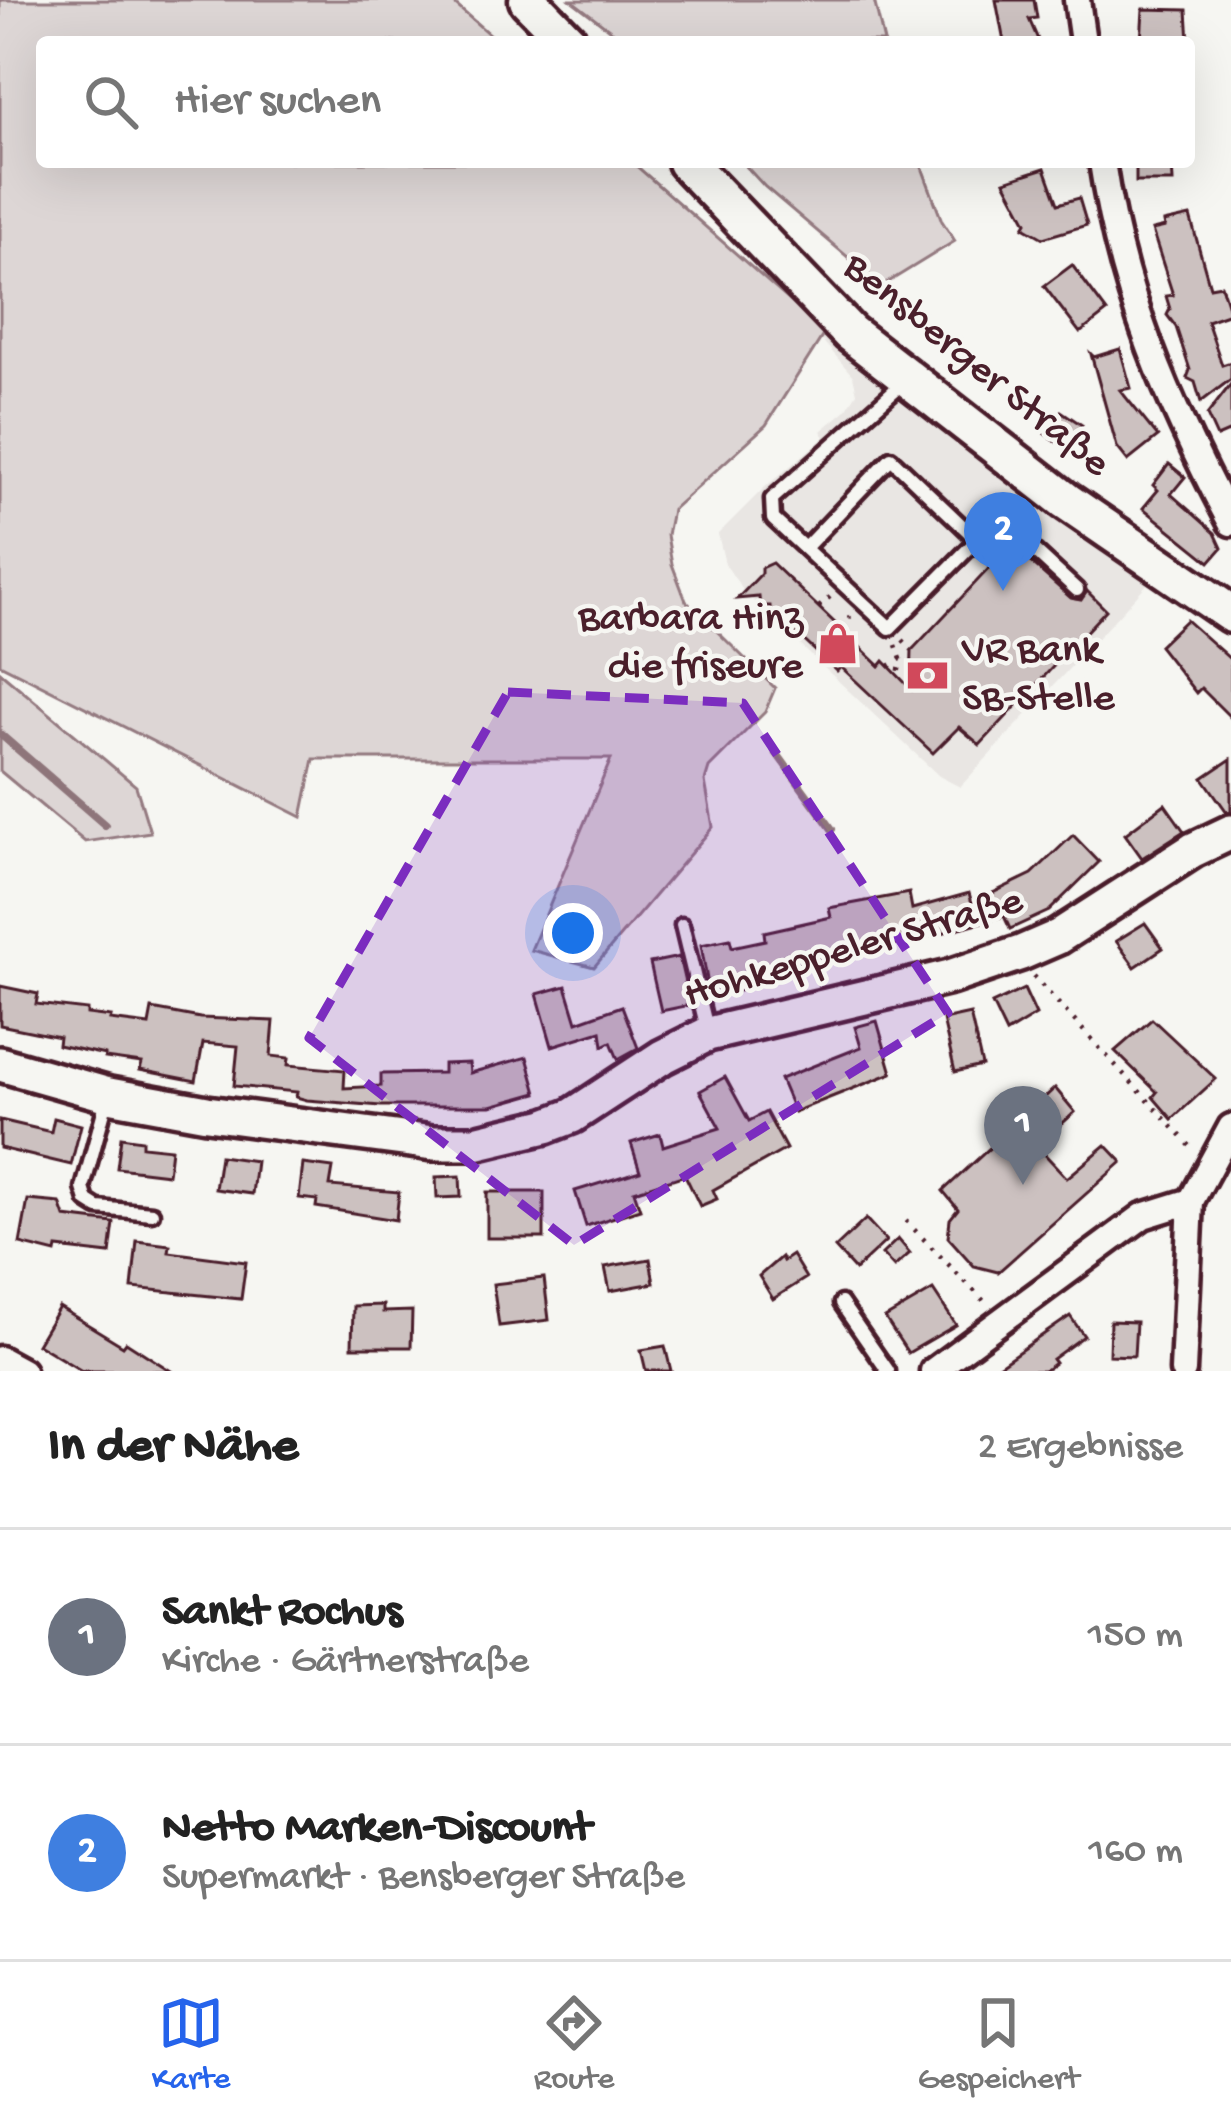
<!DOCTYPE html>
<html lang="de">
<head>
<meta charset="utf-8">
<style>
	:root { --surface:#fff; --page:#f6f6f6; --text:#222; --muted:#767676; --line:#e0e0e0; --accent:#2563eb }
	body { margin:0; font-family:"Gochi Hand",sans-serif; background:var(--page); color:var(--text) }
	.you { position:absolute; left:573px; top:933px; width:42px; height:42px; margin:-30px; border:9px solid #fff; border-radius:50%; background:#1a73e8; box-shadow:0 0 0 18px #1a73e833 }
	.badge { display:grid; place-items:center; width:78px; height:78px; border-radius:50%; background:var(--accent); color:#fff; font-size:39px; font-weight:700 }
	.pin { position:absolute; translate:-50% -99px; filter:drop-shadow(0 3px 6px #0008) }
	.pin::after { content:''; position:absolute; top:63px; width:42px; height:36px; background:inherit; clip-path:polygon(0 0,100% 0,50% 100%) }
	.list { margin:0; padding:0; list-style:none }
	h2 { display:flex; justify-content:space-between; align-items:center; height:156px; margin:0; padding:0 48px; font-size:51px }
	h2 small { font-size:39px; font-weight:400; color:var(--muted) }
	.list li { display:grid; grid-template-columns:78px 1fr auto; gap:36px; align-items:center; box-sizing:border-box; height:216px; padding:0 48px; border-top:3px solid var(--line) }
	.list b { display:block; font-size:45px; white-space:nowrap }
	.list p { margin:0; font-size:39px; white-space:nowrap; color:var(--muted) }
	.list em { font-size:39px; font-style:normal; color:var(--muted) }
	.icon { flex:none; width:66px; height:66px; fill:none; stroke:currentColor; stroke-width:2; stroke-linecap:round; stroke-linejoin:round }
	.map { position:relative; flex:none; width:1231px; height:1371px; overflow:hidden }
	.search { position:absolute; background:var(--surface); box-shadow:0 12px 48px #0002; left:36px; right:36px; top:36px; height:132px; display:flex; align-items:center; gap:30px; box-sizing:border-box; padding:0 42px; border-radius:12px; color:var(--muted); font-size:45px }
	.sheet { height:588px; background:var(--surface) }
	nav { display:flex; justify-content:space-around; align-items:center; box-sizing:border-box; height:168px; border-top:3px solid var(--line); background:var(--surface); font-size:33px; color:var(--muted) }
	nav a { display:grid; justify-items:center; gap:6px }
	nav .on { color:var(--accent) }
	.map>svg:first-child { display:block }
	.built { fill:#e9e6e3 }
	.green { fill:#ddd6d5; stroke:#947a80; stroke-width:3 }
	.lines { fill:none; stroke-linecap:round; stroke-linejoin:round }
	.stream { stroke:#8e747a; stroke-width:8 }
	.building { fill:#ccc1c0; stroke:#4a1f2b; stroke-width:3 }
	.service-casing { stroke:#4a1f2b; stroke-width:21 }
	.minor-casing { stroke:#4a1f2b; stroke-width:33 }
	.tertiary-casing { stroke:#4a1f2b; stroke-width:42 }
	.secondary-casing { stroke:#4a1f2b; stroke-width:45 }
	.path { stroke:#4a1f2b; stroke-width:4.5; stroke-dasharray:3 9; stroke-linecap:butt }
	.service { stroke:#f6f6f2; stroke-width:12 }
	.minor { stroke:#f6f6f2; stroke-width:24 }
	.tertiary { stroke:#f6f6f2; stroke-width:33 }
	.secondary { stroke:#f6f6f2; stroke-width:36 }
	.marked { fill:#7b2cbf; fill-opacity:0.2; stroke:#7b2cbf; stroke-width:9; stroke-dasharray:24 15; stroke-linejoin:round }
	.labels { text-anchor:middle; dominant-baseline:central; stroke-width:9; stroke-linejoin:round; paint-order:stroke }
	.street-label { font-size:42px; fill:#4a1f2b; stroke:#f6f6f2 }
	.poi-label { font-size:42px; fill:#4a1f2b; stroke:#f6f6f2; text-anchor:end }
</style>
</head>
<body>
<div class="map">
<svg width="1231" height="1371" viewBox="0 0 1231 1371">
	<rect width="100%" height="100%" fill="#f6f6f2"/>
	<filter id="ink" filterUnits="userSpaceOnUse"><feTurbulence type="fractalNoise" baseFrequency=".00833" numOctaves="2"/><feDisplacementMap in="SourceGraphic" scale="24" xChannelSelector="R" yChannelSelector="G"/><feConvolveMatrix kernelMatrix="1 2 1 2 8 2 1 2 1" color-interpolation-filters="sRGB"/></filter>
	<g filter="url(#ink)">
		<polygon class="built" points="826,333 927,419 1149,582 960,787 939,776 745,593 725,564 718,534 764,488 825,437 821,431 846,410 857,393 853,376 821,339"/>
		<g class="green">
			<polygon points="0,0 450,0 498,42 42,42 42,162 632,162 825,332 766,425 672,510 667,535 672,564 686,601 775,688 765,712 709,768 705,781 713,827 594,967 531,950 611,759 314,759 302,817 0,664"/>
			<polygon points="571,0 874,0 884,42 626,42"/>
			<polygon points="742,162 920,162 942,221 955,241 882,286 765,187"/>
			<polygon points="0,672 136,786 150,832 85,842 0,771"/>
		</g>
		<g class="lines">
			<g class="stream">
				<polyline points="0,734 105,825"/>
				<polyline points="775,751 832,829"/>
			</g>
		</g>
		<g class="building">
			<polygon points="996,0 1034,0 1037,18 1029,19 1039,42 1004,42"/>
			<polygon points="1143,9 1187,10 1189,42 1141,42"/>
			<polygon points="1136,162 1172,162 1173,182 1136,182"/>
			<polygon points="1045,168 1058,204 1079,198 1087,225 1043,238 1024,227 1027,222 1005,181"/>
			<polygon points="1190,216 1210,287 1221,285 1230,313 1207,321 1222,365 1231,362 1231,379 1201,402 1195,382 1187,378 1190,370 1176,327 1167,315 1170,309 1166,296 1173,295 1152,230 1165,227 1164,222"/>
			<polygon points="1072,265 1107,312 1080,333 1044,286"/>
			<polygon points="1120,349 1131,388 1120,390 1158,437 1128,461 1117,447 1091,354 1094,357"/>
			<polygon points="1231,384 1231,431 1217,437 1207,415"/>
			<polygon points="1061,411 1082,425 1065,448 1045,434"/>
			<polygon points="1169,464 1185,477 1171,494 1215,533 1222,548 1210,562 1143,508 1158,490 1153,485"/>
			<polygon points="1011,545 1071,598 1081,600 1087,591 1106,610 980,745 959,727 933,753 841,667 837,671 798,635 791,635 790,628 778,617 771,617 770,606 760,606 759,597 737,599 761,574 761,568 772,563 880,666 884,661 911,689 912,650"/>
			<polygon points="1186,620 1231,660 1231,718 1201,688 1196,693 1159,646"/>
			<polygon points="1231,759 1231,811 1227,812 1203,778"/>
			<polygon points="1165,804 1184,831 1142,858 1125,834"/>
			<polygon points="1073,835 1099,862 1049,911 1010,929 1004,916 912,941 889,946 888,943 740,977 743,990 710,997 701,945 730,939 732,947 765,940 764,932 831,917 829,908 909,893 912,909 969,893 972,903 1032,874"/>
			<polygon points="1145,923 1163,948 1135,967 1116,941"/>
			<polygon points="679,957 690,1005 661,1011 650,963"/>
			<polygon points="0,986 38,994 36,1004 87,1010 87,1014 111,1017 110,1020 149,1025 152,1009 200,1018 274,1021 271,1056 289,1058 288,1065 345,1070 344,1088 381,1086 381,1074 443,1073 443,1064 469,1063 470,1073 527,1057 537,1093 491,1106 381,1106 307,1100 296,1097 297,1092 234,1086 238,1046 203,1043 196,1081 140,1070 142,1063 105,1058 105,1055 58,1045 59,1037 0,1025"/>
			<polygon points="566,986 577,1022 622,1006 638,1048 618,1059 611,1042 603,1046 601,1031 552,1046 537,994"/>
			<polygon points="1024,989 1036,1015 1006,1033 992,1004"/>
			<polygon points="970,1014 982,1066 955,1072 943,1020"/>
			<polygon points="1152,1019 1216,1079 1172,1119 1153,1097 1157,1092 1115,1051"/>
			<polygon points="877,1021 892,1073 794,1112 780,1079 861,1047 855,1027"/>
			<polygon points="725,1077 749,1121 766,1112 786,1149 713,1190 717,1199 700,1206 685,1175 634,1191 640,1209 586,1226 575,1191 640,1171 631,1143 660,1134 663,1146 720,1128 700,1091"/>
			<polygon points="1055,1088 1075,1112 1037,1146 1067,1178 1106,1145 1122,1162 998,1272 974,1266 948,1237 950,1219 958,1209 943,1191"/>
			<polygon points="54,1118 81,1125 71,1165 0,1148 0,1120 51,1132"/>
			<polygon points="121,1137 142,1140 142,1146 171,1149 168,1174 117,1168"/>
			<polygon points="220,1156 256,1161 252,1194 215,1189"/>
			<polygon points="303,1164 333,1168 330,1186 399,1192 396,1220 316,1207 317,1200 299,1198"/>
			<polygon points="460,1176 461,1197 437,1198 436,1177"/>
			<rect x="487" y="1192" width="57" height="46"/>
			<polygon points="28,1200 60,1203 65,1217 114,1223 110,1254 57,1248 56,1253 20,1244"/>
			<polygon points="866,1219 886,1241 855,1270 835,1248"/>
			<polygon points="898,1239 910,1253 894,1267 882,1254"/>
			<polygon points="137,1241 170,1245 169,1252 246,1262 241,1299 132,1288"/>
			<polygon points="792,1255 806,1278 773,1299 759,1276 781,1257 783,1261"/>
			<polygon points="650,1259 654,1283 610,1291 605,1267"/>
			<polygon points="544,1278 549,1320 499,1326 493,1284"/>
			<polygon points="933,1290 956,1325 908,1353 885,1318"/>
			<polygon points="383,1305 383,1312 412,1311 411,1347 352,1347 353,1306"/>
			<polygon points="59,1307 123,1346 126,1342 171,1371 82,1371 37,1344"/>
			<polygon points="1070,1316 1084,1336 1052,1359 1055,1363 1044,1371 991,1371"/>
			<polygon points="1110,1321 1136,1322 1134,1356 1109,1355"/>
			<polygon points="665,1346 671,1371 646,1371 641,1350"/>
		</g>
		<g class="lines">
			<defs>
				<g id="service">
					<polyline points="906,380 772,499 773,519 890,628 996,521 1025,542 1077,590"/>
					<polyline points="805,548 891,458 975,538"/>
					<polyline points="682,925 707,1029"/>
					<polyline points="108,1096 83,1188 87,1201 98,1208 152,1213"/>
					<polyline points="841,1303 888,1371"/>
				</g>
				<g id="minor">
					<polyline points="1077,0 1083,42"/>
					<path d="M 1102,162 C 1122,297 1168,403 1231,523"/>
					<polyline points="0,1359 22,1371"/>
					<polyline points="933,1371 1143,1216 1191,1201"/>
					<polyline points="1183,1371 1191,1201 1231,1127"/>
				</g>
				<polyline id="tertiary" points="0,1064 109,1095 207,1113 433,1143 475,1143 546,1126 572,1116 662,1057 708,1034 950,977 1021,953 1058,937 1193,850 1231,832"/>
				<g id="secondary">
					<polyline points="528,0 569,42"/>
					<polyline points="686,162 850,333 1066,501 1231,614"/>
				</g>
			</defs>
			<use href="#service" class="service-casing"/>
			<use href="#minor" class="minor-casing"/>
			<use href="#tertiary" class="tertiary-casing"/>
			<use href="#secondary" class="secondary-casing"/>
			<g class="path">
				<polyline points="819,607 833,594"/>
				<polyline points="840,627 851,616"/>
				<polyline points="903,640 912,650"/>
				<polyline points="896,645 901,659 898,675"/>
				<polyline points="889,666 901,659 912,663"/>
				<polyline points="1033,976 1192,1148"/>
				<polyline points="906,1221 987,1304"/>
			</g>
			<use href="#service" class="service"/>
			<use href="#minor" class="minor"/>
			<use href="#tertiary" class="tertiary"/>
			<use href="#secondary" class="secondary"/>
		</g>
	</g>
	<path class="marked" d="M 508,692 L 743,703 L 948,1013 L 574,1245 L 309,1038 Z"/>
	<defs>
		<symbol id="shop-bare" viewBox="-9 -9 18 18"><path d="M-5-2.5h2.3a2.7 3.5 0 0 1 5.4 0H5L5.5 6h-11ZM-1.5-2.5h3a1.5 2.3 0 0 0-3 0Z" fill="#d1495b" stroke="#f6f6f2" stroke-width="2.5" paint-order="stroke"/></symbol>
		<symbol id="bank-bare" viewBox="-9 -9 18 18"><path d="M-6-4H6V4H-6ZM0-2.3a2.3 2.3 0 1 0 0 4.6a2.3 2.3 0 1 0 0-4.6Z" fill="#d1495b" stroke="#f6f6f2" stroke-width="2.5" paint-order="stroke"/></symbol>
	</defs>
	<g fill-rule="evenodd">
		<use href="#shop-bare" x="808" y="614" width="59" height="59"/>
		<use href="#bank-bare" x="898" y="646" width="59" height="59"/>
	</g>
	<g class="labels">
		<g class="street-label">
			<text transform="translate(975 367) rotate(39)">Bensberger Straße</text>
			<text transform="translate(854 950) rotate(-16)">Hohkeppeler Straße</text>
		</g>
		<g class="poi-label">
			<text x="803" y="620">Barbara Hinz<tspan x="803" dy="48">die friseure</tspan></text>
			<text x="962" y="652" text-anchor="start">VR Bank<tspan x="962" dy="48">SB-Stelle</tspan></text>
		</g>
	</g>
</svg>
<div class="you"></div>
<div class="pin badge" style="left:1023px;top:1185px;background:#6b7280">1</div>
<div class="pin badge" style="left:1003px;top:591px;background:#3f7fe0">2</div>
<div class="search"><svg class="icon" aria-label="search" viewBox="0 0 24 24"><circle cx="10" cy="10" r="6"/><path d="M15 15l6 6"/></svg>Hier suchen</div>
</div>
<section class="sheet">
<h2>In der Nähe<small>2 Ergebnisse</small></h2>
<ul class="list">
<li><span class="badge" style="background:#6b7280">1</span><div><b>Sankt Rochus</b><p>Kirche · Gärtnerstraße</p></div><em>150 m</em></li>
<li><span class="badge" style="background:#3f7fe0">2</span><div><b>Netto Marken-Discount</b><p>Supermarkt · Bensberger Straße</p></div><em>160 m</em></li>
</ul>
</section>
<nav>
<a class="on"><svg class="icon" aria-label="map" viewBox="0 0 24 24"><path d="M3 6l6-2 6 2 6-2v14l-6 2-6-2-6 2zM9 4v14M15 6v14"/></svg>Karte</a>
<a><svg class="icon" aria-label="directions" viewBox="0 0 24 24"><path d="M12 3l9 9-9 9-9-9zM9 14v-3h6M13 9l2 2-2 2"/></svg>Route</a>
<a><svg class="icon" aria-label="saved" viewBox="0 0 24 24"><path d="M7 4h10v16l-5-4-5 4z"/></svg>Gespeichert</a>
</nav>
</body>
</html>
